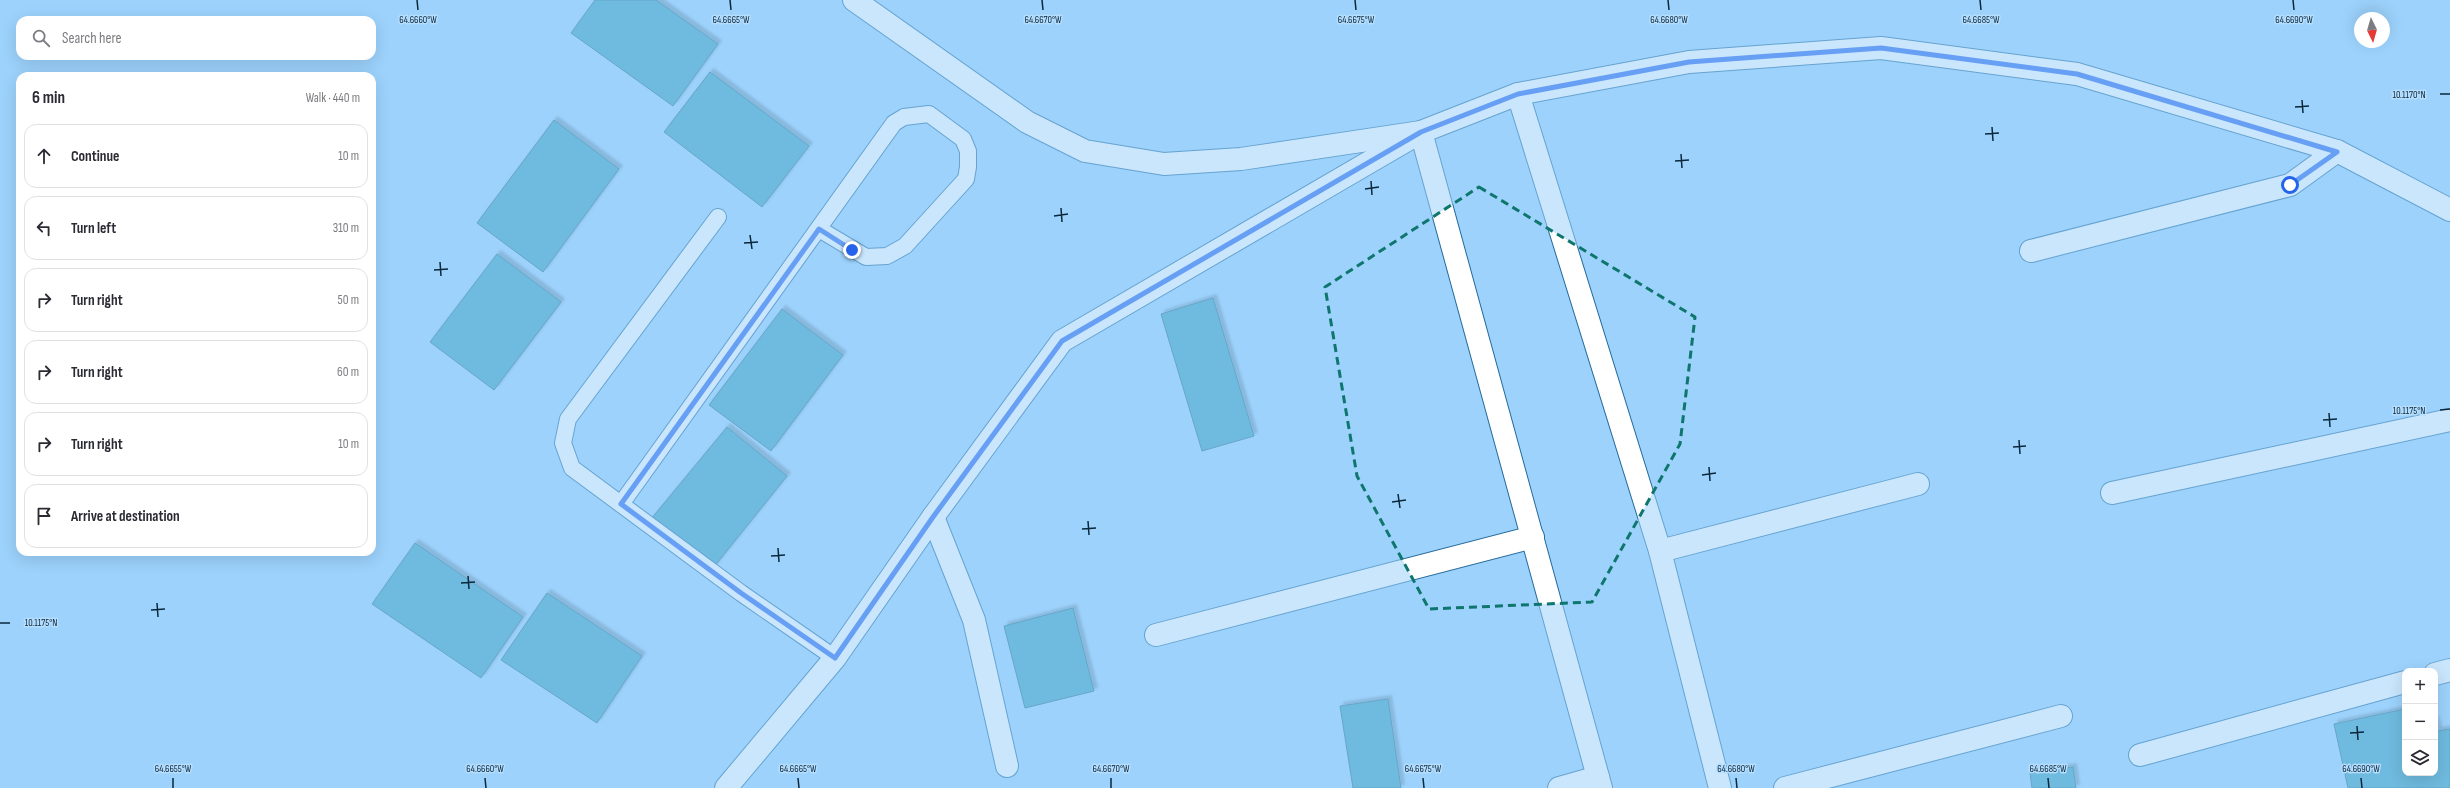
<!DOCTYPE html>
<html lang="en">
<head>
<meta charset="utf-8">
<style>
	:root { --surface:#fff; --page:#f7f7f7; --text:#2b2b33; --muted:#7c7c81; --line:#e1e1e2 }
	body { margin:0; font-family:"Sofia Sans Condensed",sans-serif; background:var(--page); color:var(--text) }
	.controls { position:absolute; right:12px; bottom:12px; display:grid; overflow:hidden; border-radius:8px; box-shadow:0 4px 16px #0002 }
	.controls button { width:36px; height:36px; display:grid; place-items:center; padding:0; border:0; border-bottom:1px solid var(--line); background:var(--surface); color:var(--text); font:20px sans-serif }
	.compass { position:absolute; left:2354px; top:12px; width:36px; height:36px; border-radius:50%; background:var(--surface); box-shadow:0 4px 16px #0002; rotate:175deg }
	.stop { position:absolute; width:12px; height:12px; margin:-9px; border:3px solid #2563eb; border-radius:50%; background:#fff }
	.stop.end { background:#2563eb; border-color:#fff; box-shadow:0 1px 4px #0008 }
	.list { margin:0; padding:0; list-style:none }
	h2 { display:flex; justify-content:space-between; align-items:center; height:52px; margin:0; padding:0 16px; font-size:17px }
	h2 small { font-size:13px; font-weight:400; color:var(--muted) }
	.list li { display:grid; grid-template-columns:26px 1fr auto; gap:12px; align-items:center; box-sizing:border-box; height:64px; margin:0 8px 8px; padding:0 8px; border:1px solid var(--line); border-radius:12px }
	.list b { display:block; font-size:15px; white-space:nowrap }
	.list em { font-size:13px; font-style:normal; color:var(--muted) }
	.icon { flex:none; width:22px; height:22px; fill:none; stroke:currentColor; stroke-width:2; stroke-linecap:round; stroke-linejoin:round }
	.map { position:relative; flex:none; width:2450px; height:788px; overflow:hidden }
	.search { position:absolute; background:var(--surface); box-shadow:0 4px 16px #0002; left:16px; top:16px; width:360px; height:44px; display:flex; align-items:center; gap:10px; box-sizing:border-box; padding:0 14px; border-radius:12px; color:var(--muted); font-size:15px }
	.panel { position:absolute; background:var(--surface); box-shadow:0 4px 16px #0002; left:16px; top:72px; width:360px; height:484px; border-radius:12px }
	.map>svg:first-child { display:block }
	.building { fill:#389dbc; stroke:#25728a; filter:url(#shadow) }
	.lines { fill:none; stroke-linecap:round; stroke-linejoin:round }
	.lane-casing { stroke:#256b9b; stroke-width:18 }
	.street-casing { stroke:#256b9b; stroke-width:24 }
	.lane { stroke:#fff; stroke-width:16 }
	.street { stroke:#fff; stroke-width:22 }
	.route { stroke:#2563eb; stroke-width:5 }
	.marked { fill:none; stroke:#0f766e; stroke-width:3; stroke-dasharray:8 5; stroke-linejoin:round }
	.ticks { fill:none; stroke:#0b283c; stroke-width:1.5 }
	.ticks-label { font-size:10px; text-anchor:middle; fill:#0b283c; stroke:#b6defe; stroke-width:3; stroke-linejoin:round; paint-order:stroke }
</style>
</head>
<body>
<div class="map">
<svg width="2450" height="788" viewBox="0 0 2450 788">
	<defs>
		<filter id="shadow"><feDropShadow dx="3.5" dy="-3.5" stdDeviation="1" flood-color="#0004"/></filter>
	</defs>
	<rect width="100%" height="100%" fill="#9cd2fc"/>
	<g class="building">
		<polygon points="595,0 656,0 718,44 673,106 571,33"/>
		<polygon points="710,72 809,146 762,207 664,132"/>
		<polygon points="554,120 619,169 543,272 477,223"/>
		<polygon points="497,254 561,302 494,390 430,342"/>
		<polygon points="1213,298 1254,436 1202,451 1161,314"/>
		<polygon points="782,309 843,355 771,451 709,405"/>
		<polygon points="727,427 787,476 713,568 651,519"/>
		<polygon points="415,543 523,617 481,678 372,604"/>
		<polygon points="547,593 642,656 597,723 501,660"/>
		<polygon points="1073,608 1094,691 1025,708 1004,626"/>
		<polygon points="1388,699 1401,788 1353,788 1340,706"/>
		<polygon points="2405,709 2405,773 2435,773 2435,719 2438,731 2450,729 2450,788 2348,788 2334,724"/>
		<polygon points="2073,767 2076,788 2032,788 2030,773"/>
	</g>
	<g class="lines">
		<defs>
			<g id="lane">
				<polyline points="718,217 568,419 563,443 572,468 741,593 835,658"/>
				<polyline points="621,504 894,123 904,117 929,114 963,139 968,151 968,167 966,179 905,246 887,256 866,257 819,229"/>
			</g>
			<g id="street">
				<polyline points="854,0 1027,122 1085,151 1164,164 1241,159 1421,132 1601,788"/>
				<polyline points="1518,94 1660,551 1720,788"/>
				<polyline points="2031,251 2290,185 2337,151"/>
				<polyline points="2112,493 2450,420"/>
				<polyline points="933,517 974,620 1007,766"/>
				<polyline points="1660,551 1918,484"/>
				<polyline points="1156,635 1533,537"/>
				<polyline points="2435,674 2450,670"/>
				<polyline points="2140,755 2405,682"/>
				<polyline points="726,788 835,658 933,517 1062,341 1421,132 1518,94 1689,62 1881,48 2077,74 2337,151 2450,210"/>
				<polyline points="1559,788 1598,777"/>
				<polyline points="1785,788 2061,716"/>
			</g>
		</defs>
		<use href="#lane" class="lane-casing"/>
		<use href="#street" class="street-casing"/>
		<use href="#lane" class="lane"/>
		<use href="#street" class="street"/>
	</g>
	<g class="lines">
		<polyline class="route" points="852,250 819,229 621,504 741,593 835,658 933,517 1062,341 1421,132 1518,94 1689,62 1881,48 2077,74 2337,152 2290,185"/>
	</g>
	<path d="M0 0H2450V788H0ZM 1479,187 L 1695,317 L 1680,444 L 1592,602 L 1429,609 L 1357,476 L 1325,287 Z" fill="#9cd2fc" fill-opacity=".55" fill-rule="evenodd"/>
	<path class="marked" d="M 1479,187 L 1695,317 L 1680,444 L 1592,602 L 1429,609 L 1357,476 L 1325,287 Z"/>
	<path class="ticks" d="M 417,0 L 418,10M 730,0 L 731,10M 1042,0 L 1043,10M 1355,0 L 1356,10M 1668,0 L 1669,10M 1980,0 L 1981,10M 2293,0 L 2294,10M 2440,94 L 2450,94M 2302,100 L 2303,113M 2295,107 L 2309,106M 1992,127 L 1993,141M 1985,134 L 1999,133M 1681,154 L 1682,168M 1675,161 L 1689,160M 1371,181 L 1372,195M 1365,189 L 1379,187M 1061,208 L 1062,222M 1054,216 L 1068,214M 750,235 L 752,249M 744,243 L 758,242M 440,262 L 441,276M 434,270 L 448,269M 2440,410 L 2450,409M 2329,413 L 2330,427M 2323,420 L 2337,419M 2019,440 L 2020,454M 2013,447 L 2026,446M 1709,467 L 1710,481M 1702,475 L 1716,473M 1398,494 L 1400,508M 1392,502 L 1406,500M 1088,521 L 1089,535M 1082,529 L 1096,528M 778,548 L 779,562M 771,556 L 785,555M 468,576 L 469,589M 461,583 L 475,582M 157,603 L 158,617M 151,610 L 165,609M 0,623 L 10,623M 2357,726 L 2358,740M 2350,733 L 2364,732M 173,778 L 173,788M 485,778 L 486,788M 798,778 L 799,788M 1111,778 L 1111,788M 1423,778 L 1424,788M 1736,778 L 1737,788M 2048,778 L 2049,788M 2361,778 L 2362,788"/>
	<g class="ticks-label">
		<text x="418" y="23">64.6660°W</text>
		<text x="731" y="23">64.6665°W</text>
		<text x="1043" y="23">64.6670°W</text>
		<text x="1356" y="23">64.6675°W</text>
		<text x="1669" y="23">64.6680°W</text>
		<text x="1981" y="23">64.6685°W</text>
		<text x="2294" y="23">64.6690°W</text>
		<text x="2409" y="98">10.1170°N</text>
		<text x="2409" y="414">10.1175°N</text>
		<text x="41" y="626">10.1175°N</text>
		<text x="173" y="772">64.6655°W</text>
		<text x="485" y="772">64.6660°W</text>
		<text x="798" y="772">64.6665°W</text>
		<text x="1111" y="772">64.6670°W</text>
		<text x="1423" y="772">64.6675°W</text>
		<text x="1736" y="772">64.6680°W</text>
		<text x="2048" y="772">64.6685°W</text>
		<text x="2361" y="772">64.6690°W</text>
	</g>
</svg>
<div class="controls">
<button>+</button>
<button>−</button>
<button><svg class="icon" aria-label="layers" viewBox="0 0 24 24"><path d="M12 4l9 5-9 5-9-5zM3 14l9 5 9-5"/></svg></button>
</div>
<svg class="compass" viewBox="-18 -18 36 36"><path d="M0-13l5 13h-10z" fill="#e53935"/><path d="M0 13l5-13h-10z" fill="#7c7c81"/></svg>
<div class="stop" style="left:2290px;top:185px"></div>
<div class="stop end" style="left:852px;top:250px"></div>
<div class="search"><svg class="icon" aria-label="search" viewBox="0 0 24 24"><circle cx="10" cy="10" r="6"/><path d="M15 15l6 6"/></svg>Search here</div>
<section class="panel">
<h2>6 min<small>Walk · 440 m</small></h2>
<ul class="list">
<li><svg class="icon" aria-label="ahead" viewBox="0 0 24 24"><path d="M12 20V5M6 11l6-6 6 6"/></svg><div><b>Continue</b></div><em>10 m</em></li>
<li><svg class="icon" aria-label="left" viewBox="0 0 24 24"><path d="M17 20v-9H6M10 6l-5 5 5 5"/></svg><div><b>Turn left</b></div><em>310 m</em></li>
<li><svg class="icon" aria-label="right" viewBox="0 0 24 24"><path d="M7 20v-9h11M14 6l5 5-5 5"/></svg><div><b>Turn right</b></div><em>50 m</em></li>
<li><svg class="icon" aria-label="right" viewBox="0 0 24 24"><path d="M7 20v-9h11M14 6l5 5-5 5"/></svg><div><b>Turn right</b></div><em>60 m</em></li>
<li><svg class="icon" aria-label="right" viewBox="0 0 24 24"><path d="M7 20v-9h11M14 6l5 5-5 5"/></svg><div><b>Turn right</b></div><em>10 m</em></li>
<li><svg class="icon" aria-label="arrive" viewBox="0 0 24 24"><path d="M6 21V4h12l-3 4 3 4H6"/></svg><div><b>Arrive at destination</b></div></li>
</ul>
</section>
</div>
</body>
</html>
